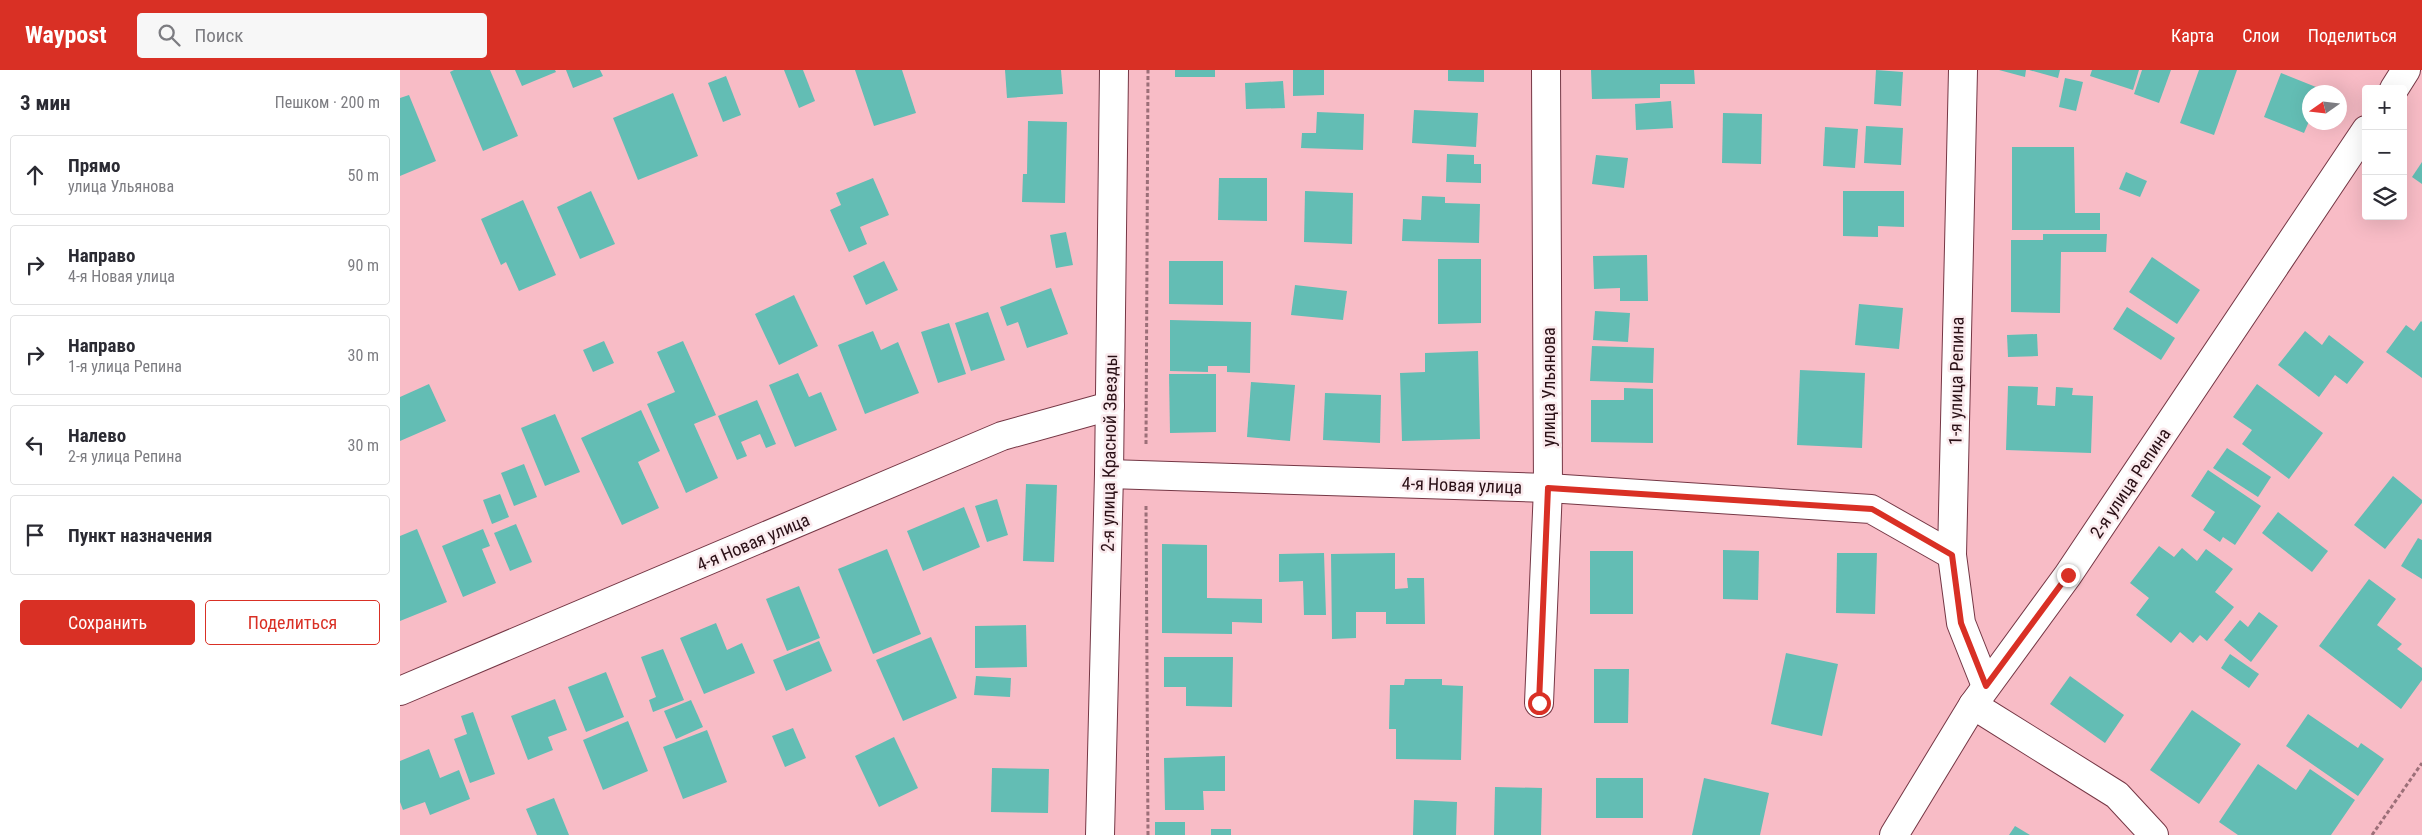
<!DOCTYPE html>
<html lang="ru">
<head>
<meta charset="utf-8">
<style>
	:root { --surface:#fff; --page:#f7f7f7; --text:#2b2b33; --muted:#7c7c81; --line:#e1e1e2; --accent:#d93025 }
	body { margin:0; font-family:"Roboto Condensed",sans-serif; background:var(--page); color:var(--text) }
	.controls { position:absolute; right:15px; top:15px; display:grid; overflow:hidden; border-radius:5px; box-shadow:0 5px 20px #0002 }
	.controls button { width:45px; height:45px; display:grid; place-items:center; padding:0; border:0; border-bottom:1px solid var(--line); background:var(--surface); color:var(--text); font:25px sans-serif }
	.compass { position:absolute; left:1902px; top:15px; width:45px; height:45px; border-radius:50%; background:var(--surface); box-shadow:0 5px 20px #0002; rotate:256deg }
	.stop { position:absolute; width:15px; height:15px; margin:-11px; border:4px solid #d93025; border-radius:50%; background:#fff }
	.stop.end { background:#d93025; border-color:#fff; box-shadow:0 1px 5px #0008 }
	.list { margin:0; padding:0; list-style:none }
	h2 { display:flex; justify-content:space-between; align-items:center; height:65px; margin:0; padding:0 20px; font-size:21px }
	h2 small { font-size:16px; font-weight:400; color:var(--muted) }
	.list li { display:grid; grid-template-columns:32px 1fr auto; gap:15px; align-items:center; box-sizing:border-box; height:80px; margin:0 10px 10px; padding:0 10px; border:1px solid var(--line); border-radius:5px }
	.list b { display:block; font-size:19px; white-space:nowrap }
	.list p { margin:0; font-size:16px; white-space:nowrap; color:var(--muted) }
	.list em { font-size:16px; font-style:normal; color:var(--muted) }
	.actions { display:flex; gap:10px; padding:15px 20px }
	.actions a { flex:1; padding:11px 0; border:1px solid var(--accent); border-radius:5px; text-align:center; font-size:18px; color:var(--accent) }
	.actions .main { background:var(--accent); color:#fff }
	.icon { flex:none; width:28px; height:28px; fill:none; stroke:currentColor; stroke-width:2; stroke-linecap:round; stroke-linejoin:round }
	.map { position:relative; flex:none; width:2022px; height:765px; overflow:hidden }
	header { display:flex; align-items:center; gap:30px; box-sizing:border-box; height:70px; padding:0 25px; background:var(--accent); color:#fff }
	header strong { font-size:24px }
	nav { display:flex; gap:28px; margin-inline-start:auto; font-size:18px }
	.search { width:350px; height:45px; background:var(--page); display:flex; align-items:center; gap:12px; box-sizing:border-box; padding:0 18px; border-radius:5px; color:var(--muted); font-size:19px }
	main { display:flex }
	aside { flex:1; background:var(--surface) }
	.map>svg:first-child { display:block }
	.building { fill:#63bdb4 }
	.lines { fill:none; stroke-linecap:round; stroke-linejoin:round }
	.minor-casing { stroke:#753745; stroke-width:30 }
	.path { stroke:#9c6f78; stroke-width:3; stroke-dasharray:4 2.5; stroke-linecap:butt }
	.minor { stroke:#fff; stroke-width:28 }
	.route { stroke:#d93025; stroke-width:6 }
	.labels { text-anchor:middle; dominant-baseline:central; stroke-width:5; stroke-linejoin:round; paint-order:stroke }
	.street-label { font-size:18px; fill:#2a1016; stroke:#faeaed }
</style>
</head>
<body>
<header>
<strong>Waypost</strong>
<div class="search"><svg class="icon" aria-label="search" viewBox="0 0 24 24"><circle cx="10" cy="10" r="6"/><path d="M15 15l6 6"/></svg>Поиск</div>
<nav><a>Карта</a><a>Слои</a><a>Поделиться</a></nav>
</header>
<main>
<aside>
<h2>3 мин<small>Пешком · 200 m</small></h2>
<ul class="list">
<li><svg class="icon" aria-label="ahead" viewBox="0 0 24 24"><path d="M12 20V5M6 11l6-6 6 6"/></svg><div><b>Прямо</b><p>улица Ульянова</p></div><em>50 m</em></li>
<li><svg class="icon" aria-label="right" viewBox="0 0 24 24"><path d="M7 20v-9h11M14 6l5 5-5 5"/></svg><div><b>Направо</b><p>4-я Новая улица</p></div><em>90 m</em></li>
<li><svg class="icon" aria-label="right" viewBox="0 0 24 24"><path d="M7 20v-9h11M14 6l5 5-5 5"/></svg><div><b>Направо</b><p>1-я улица Репина</p></div><em>30 m</em></li>
<li><svg class="icon" aria-label="left" viewBox="0 0 24 24"><path d="M17 20v-9H6M10 6l-5 5 5 5"/></svg><div><b>Налево</b><p>2-я улица Репина</p></div><em>30 m</em></li>
<li><svg class="icon" aria-label="arrive" viewBox="0 0 24 24"><path d="M6 21V4h12l-3 4 3 4H6"/></svg><div><b>Пункт назначения</b></div></li>
</ul>
<div class="actions"><a class="main">Сохранить</a><a>Поделиться</a></div>
</aside>
<div class="map">
<svg width="2022" height="765" viewBox="0 0 2022 765">
	<rect width="100%" height="100%" fill="#f8bcc6"/>
	<g class="building">
		<polygon points="54,0 90,0 118,66 83,81 50,2"/>
		<polygon points="115,0 155,0 156,2 122,16"/>
		<polygon points="166,0 200,0 203,6 173,18"/>
		<polygon points="384,0 403,0 415,31 399,38"/>
		<polygon points="455,0 502,0 516,43 474,56"/>
		<polygon points="605,0 661,0 663,24 607,28"/>
		<rect x="775" y="0" width="40" height="7"/>
		<polygon points="893,0 924,0 924,25 893,26"/>
		<polygon points="1048,0 1084,0 1084,12 1048,11"/>
		<polygon points="1191,0 1294,0 1295,14 1260,14 1260,28 1192,29"/>
		<polygon points="1476,0 1503,2 1501,36 1474,34"/>
		<polygon points="1599,0 1626,0 1625,7"/>
		<polygon points="1629,0 1660,0 1658,8"/>
		<polygon points="1692,0 1739,0 1733,20 1690,6"/>
		<polygon points="1742,0 1771,0 1759,33 1734,24"/>
		<polygon points="1799,0 1837,0 1814,65 1780,53"/>
		<polygon points="1881,3 1921,19 1920,22 1910,22 1910,49 1904,63 1864,47"/>
		<polygon points="326,6 341,45 323,52 308,13"/>
		<polygon points="1665,8 1683,12 1676,41 1659,37"/>
		<polygon points="883,11 885,38 846,39 845,13"/>
		<polygon points="273,23 298,86 238,110 213,48"/>
		<polygon points="9,25 36,91 0,106 0,28"/>
		<polygon points="1271,31 1273,58 1236,60 1235,34"/>
		<polygon points="1014,40 1078,43 1076,77 1012,73"/>
		<polygon points="917,42 964,44 963,80 901,78 902,63 916,63"/>
		<polygon points="1323,43 1362,44 1361,94 1322,93"/>
		<polygon points="628,51 667,52 665,133 622,132 623,104 627,104"/>
		<polygon points="1466,56 1503,58 1501,95 1464,93"/>
		<polygon points="1425,57 1458,59 1455,98 1423,96"/>
		<polygon points="1612,77 1674,77 1675,143 1700,143 1700,160 1612,160"/>
		<polygon points="1047,84 1074,85 1074,94 1081,94 1081,113 1046,112"/>
		<polygon points="1196,85 1228,88 1224,118 1192,114"/>
		<polygon points="2022,92 2022,114 2012,107"/>
		<polygon points="1726,102 1747,111 1740,127 1719,119"/>
		<polygon points="473,108 489,145 460,157 467,174 449,182 430,140 441,135 436,123"/>
		<polygon points="819,108 867,108 867,151 818,150"/>
		<polygon points="191,121 215,174 180,189 157,137"/>
		<polygon points="905,121 953,123 952,174 904,172"/>
		<polygon points="1443,121 1504,121 1504,157 1478,156 1478,167 1443,166"/>
		<polygon points="1022,126 1045,127 1045,133 1080,134 1079,173 1002,171 1003,149 1021,150"/>
		<polygon points="123,130 156,205 119,221 106,192 101,195 81,149"/>
		<polygon points="666,162 673,195 656,198 650,165"/>
		<polygon points="1643,164 1707,164 1706,182 1661,182 1660,243 1611,242 1611,170 1643,170"/>
		<polygon points="1247,185 1248,231 1220,231 1220,218 1194,219 1193,186"/>
		<polygon points="1752,187 1800,220 1777,254 1729,222"/>
		<polygon points="1038,189 1081,189 1081,253 1038,254"/>
		<polygon points="484,191 498,220 466,235 453,206"/>
		<polygon points="769,191 823,191 823,235 769,234"/>
		<polygon points="895,215 947,221 943,250 891,245"/>
		<polygon points="651,218 668,264 627,278 618,252 607,256 600,237"/>
		<polygon points="394,225 418,276 379,295 355,244"/>
		<polygon points="1459,234 1503,238 1499,279 1455,275"/>
		<polygon points="1727,237 1775,268 1761,290 1713,259"/>
		<polygon points="1195,241 1230,243 1228,272 1193,270"/>
		<polygon points="588,242 605,290 571,301 555,253"/>
		<polygon points="770,250 851,252 850,303 827,302 827,296 808,296 808,302 770,301"/>
		<polygon points="2021,251 2022,252 2022,308 1986,282 2006,255 2014,261"/>
		<polygon points="549,253 566,304 538,313 521,262"/>
		<polygon points="473,261 481,280 498,272 519,323 465,344 438,275"/>
		<polygon points="1905,261 1922,275 1929,265 1964,292 1947,314 1935,305 1919,327 1878,295"/>
		<polygon points="1637,264 1638,286 1608,287 1607,265"/>
		<polygon points="204,271 214,293 193,302 183,280"/>
		<polygon points="283,271 316,345 294,354 318,408 286,423 247,334 275,322 257,282"/>
		<polygon points="1192,276 1254,278 1253,313 1190,311"/>
		<polygon points="1078,281 1080,369 1002,371 1000,303 1025,302 1025,283"/>
		<polygon points="1400,300 1465,303 1462,378 1397,375"/>
		<polygon points="398,303 409,327 421,322 437,360 395,377 369,315"/>
		<polygon points="769,304 816,304 816,362 770,363"/>
		<polygon points="851,312 895,315 890,371 847,367"/>
		<polygon points="29,314 46,351 0,371 0,327"/>
		<polygon points="1857,314 1923,363 1889,409 1842,374 1852,360 1833,347"/>
		<polygon points="1608,316 1638,317 1637,335 1655,336 1656,317 1673,318 1672,325 1693,326 1691,383 1606,380"/>
		<polygon points="1224,318 1253,319 1253,373 1191,372 1191,330 1224,330"/>
		<polygon points="925,323 981,325 980,373 923,370"/>
		<polygon points="357,330 376,374 366,378 360,364 341,372 347,386 337,390 318,346"/>
		<polygon points="241,340 260,381 238,392 259,438 222,455 181,368"/>
		<polygon points="155,344 180,402 145,416 121,358"/>
		<polygon points="1827,378 1871,407 1858,427 1813,398"/>
		<polygon points="124,394 137,427 114,436 101,403"/>
		<polygon points="1808,400 1861,436 1835,475 1823,467 1820,472 1803,460 1815,442 1791,426"/>
		<polygon points="1993,406 2022,430 2022,433 1985,479 1954,455"/>
		<polygon points="626,414 657,415 654,492 623,491"/>
		<polygon points="100,424 109,447 92,454 83,430"/>
		<polygon points="597,429 608,465 587,472 575,436"/>
		<polygon points="564,437 580,477 523,501 507,461"/>
		<polygon points="1878,442 1928,481 1912,502 1862,463"/>
		<polygon points="116,454 132,492 110,501 94,463"/>
		<polygon points="17,459 47,532 0,551 0,466"/>
		<polygon points="83,459 90,476 82,479 96,513 63,527 42,476"/>
		<polygon points="2018,468 2022,470 2022,509 2001,496"/>
		<polygon points="762,474 807,475 807,528 862,529 862,553 832,552 832,564 762,563"/>
		<polygon points="1759,476 1774,487 1782,478 1797,491 1806,479 1833,499 1815,522 1834,537 1807,571 1800,565 1793,573 1780,562 1771,573 1736,545 1749,528 1730,513"/>
		<polygon points="487,479 521,564 473,584 438,499"/>
		<polygon points="1323,480 1359,481 1358,530 1323,529"/>
		<rect x="1190" y="481" width="43" height="63"/>
		<polygon points="924,483 926,545 904,545 903,511 879,512 879,484"/>
		<polygon points="995,483 995,519 1008,518 1007,508 1024,508 1025,554 986,554 986,542 956,542 956,568 932,569 931,484"/>
		<polygon points="1437,483 1477,483 1475,544 1436,543"/>
		<polygon points="1969,509 1996,529 1977,555 2002,574 1997,579 2022,598 2022,610 2001,639 1919,576"/>
		<polygon points="399,516 420,568 387,581 366,529"/>
		<polygon points="1859,542 1878,556 1851,592 1824,570 1840,550 1848,557"/>
		<polygon points="316,553 327,580 342,573 355,603 304,624 280,568"/>
		<polygon points="626,555 627,597 575,598 575,556"/>
		<polygon points="531,567 557,628 503,651 476,590"/>
		<polygon points="419,571 432,601 386,621 373,590"/>
		<polygon points="263,579 284,630 253,642 249,630 256,627 241,587"/>
		<polygon points="1386,583 1438,594 1422,666 1371,654"/>
		<polygon points="1830,584 1859,604 1849,618 1821,598"/>
		<polygon points="764,587 833,587 832,637 786,636 786,617 764,617"/>
		<polygon points="1194,599 1229,599 1228,653 1194,653"/>
		<polygon points="206,602 224,647 186,662 168,617"/>
		<polygon points="576,606 611,608 610,627 574,625"/>
		<polygon points="1670,606 1724,645 1705,673 1650,634"/>
		<polygon points="1005,609 1042,609 1042,615 1063,616 1061,690 996,689 996,659 989,659 990,615 1004,615"/>
		<polygon points="155,629 167,660 148,667 153,680 128,690 111,646"/>
		<polygon points="291,630 303,657 276,669 264,641"/>
		<polygon points="1792,640 1841,674 1799,734 1750,700"/>
		<polygon points="73,642 95,704 70,713 54,669 67,664 61,646"/>
		<polygon points="1908,644 1958,678 1961,673 1984,689 1958,726 1886,676"/>
		<polygon points="228,651 248,701 203,720 183,670"/>
		<polygon points="393,658 406,688 385,697 372,666"/>
		<polygon points="307,660 327,712 283,729 263,677"/>
		<polygon points="494,667 518,718 479,737 455,686"/>
		<polygon points="29,679 40,708 59,700 70,729 30,745 25,732 3,740 0,732 0,691"/>
		<polygon points="825,686 825,721 803,721 804,740 765,740 764,688"/>
		<polygon points="1858,694 1896,720 1910,699 1955,730 1931,765 1838,765 1819,752"/>
		<polygon points="592,698 649,699 648,743 591,742"/>
		<rect x="1196" y="708" width="47" height="40"/>
		<polygon points="1304,708 1369,723 1360,765 1292,765"/>
		<polygon points="1095,717 1142,718 1141,765 1094,765"/>
		<polygon points="154,728 169,765 137,765 126,739"/>
		<polygon points="1014,730 1057,732 1056,765 1013,765"/>
		<rect x="755" y="752" width="30" height="13"/>
		<polygon points="1615,756 1630,765 1609,765"/>
		<rect x="811" y="759" width="20" height="6"/>
	</g>
	<g class="lines">
		<defs>
			<g id="minor">
				<polyline points="1563,0 1552,485 1561,553 1586,616"/>
				<polyline points="1994,19 2006,0"/>
				<polyline points="709,404 1148,418 1471,439 1552,485"/>
				<polyline points="0,621 602,366 710,336"/>
				<polyline points="1139,633 1148,418 1146,0"/>
				<polyline points="1573,635 1717,725 1754,765"/>
				<polyline points="700,765 709,404 714,0"/>
				<polyline points="1494,765 1573,635 1668,505 1966,60"/>
			</g>
		</defs>
		<use href="#minor" class="minor-casing"/>
		<g class="path">
			<polyline points="746,374 748,0"/>
			<polyline points="746,436 748,765"/>
			<polyline points="1972,765 2022,693"/>
		</g>
		<use href="#minor" class="minor"/>
	</g>
	<g class="lines">
		<polyline class="route" points="1139,633 1148,418 1472,439 1552,485 1561,553 1586,616 1668,505"/>
	</g>
	<g class="labels">
		<g class="street-label">
			<text transform="translate(1556 311) rotate(-89)">1-я улица Репина</text>
			<text transform="translate(1148 317) rotate(-90)">улица Ульянова</text>
			<text transform="translate(709 383) rotate(-89)">2-я улица Красной Звезды</text>
			<text transform="translate(1730 413) rotate(-56)">2-я улица Репина</text>
			<text transform="translate(1062 415) rotate(2)">4-я Новая улица</text>
			<text transform="translate(353 472) rotate(-23)">4-я Новая улица</text>
		</g>
	</g>
</svg>
<div class="controls">
<button>+</button>
<button>−</button>
<button><svg class="icon" aria-label="layers" viewBox="0 0 24 24"><path d="M12 4l9 5-9 5-9-5zM3 14l9 5 9-5"/></svg></button>
</div>
<svg class="compass" viewBox="-18 -18 36 36"><path d="M0-13l5 13h-10z" fill="#e53935"/><path d="M0 13l5-13h-10z" fill="#7c7c81"/></svg>
<div class="stop" style="left:1139px;top:633px"></div>
<div class="stop end" style="left:1668px;top:505px"></div>
</div>
</main>
</body>
</html>
